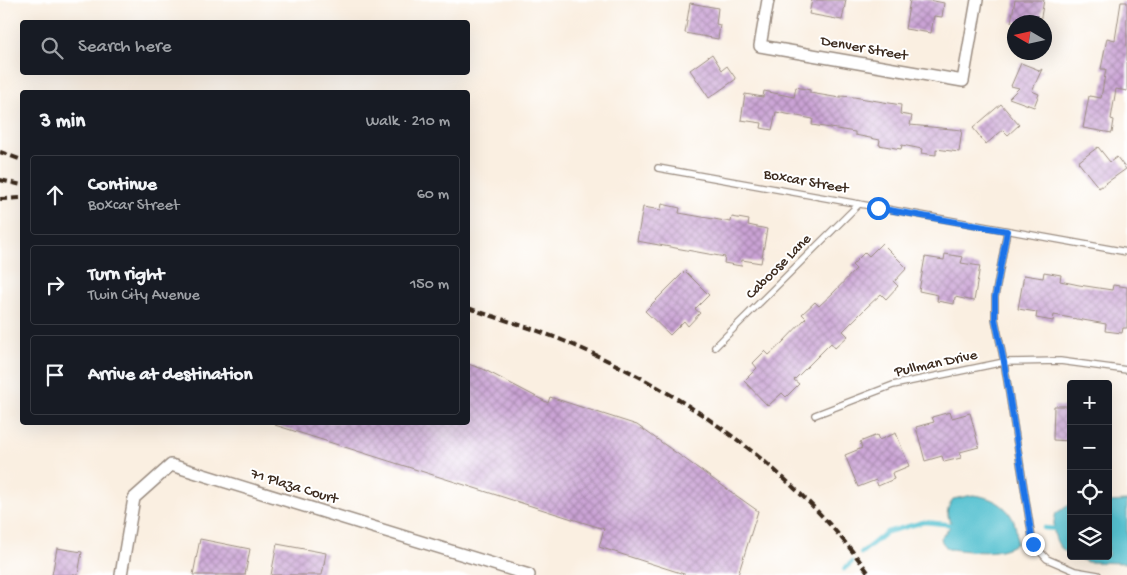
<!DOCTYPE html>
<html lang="en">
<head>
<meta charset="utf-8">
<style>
	:root { --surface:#171b24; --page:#242831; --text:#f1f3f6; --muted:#9ea1a6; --line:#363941 }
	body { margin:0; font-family:"Gochi Hand",sans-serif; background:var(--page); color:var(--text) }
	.controls { position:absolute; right:15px; bottom:15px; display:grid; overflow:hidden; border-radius:5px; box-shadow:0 5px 20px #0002 }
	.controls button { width:45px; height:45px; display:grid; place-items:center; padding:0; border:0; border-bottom:1px solid var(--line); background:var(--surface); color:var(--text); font:25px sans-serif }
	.compass { position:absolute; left:1007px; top:15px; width:45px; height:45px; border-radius:50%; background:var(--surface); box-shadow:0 5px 20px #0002; rotate:279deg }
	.stop { position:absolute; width:15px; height:15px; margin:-11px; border:4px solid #1a73e8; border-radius:50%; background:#fff }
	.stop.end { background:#1a73e8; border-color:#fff; box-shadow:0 1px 5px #0008 }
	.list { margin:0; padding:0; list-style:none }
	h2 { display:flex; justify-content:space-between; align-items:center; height:65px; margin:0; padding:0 20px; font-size:21px }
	h2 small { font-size:16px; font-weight:400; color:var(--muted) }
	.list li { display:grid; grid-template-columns:32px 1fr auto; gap:15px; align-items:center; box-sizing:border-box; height:80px; margin:0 10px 10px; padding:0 10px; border:1px solid var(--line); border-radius:5px }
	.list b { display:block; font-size:19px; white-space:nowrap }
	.list p { margin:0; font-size:16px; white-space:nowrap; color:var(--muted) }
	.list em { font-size:16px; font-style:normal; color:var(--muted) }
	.icon { flex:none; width:28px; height:28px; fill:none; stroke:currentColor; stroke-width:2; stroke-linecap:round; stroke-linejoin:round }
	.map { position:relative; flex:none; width:1127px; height:575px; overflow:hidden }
	.search { position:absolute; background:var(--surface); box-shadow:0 5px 20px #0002; left:20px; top:20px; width:450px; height:55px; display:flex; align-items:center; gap:12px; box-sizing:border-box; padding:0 18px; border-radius:5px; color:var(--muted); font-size:19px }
	.panel { position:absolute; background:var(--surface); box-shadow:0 5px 20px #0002; left:20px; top:90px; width:450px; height:335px; border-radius:5px }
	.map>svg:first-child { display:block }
	.water { fill:#55c1d0; stroke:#487677 }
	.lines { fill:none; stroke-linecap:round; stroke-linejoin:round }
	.stream { stroke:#55c1d0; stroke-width:4.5 }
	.building { fill:url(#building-cross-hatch) }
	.service-casing { stroke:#9a8c80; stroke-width:8 }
	.minor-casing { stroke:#9a8c80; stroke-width:14 }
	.service { stroke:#fff; stroke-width:5.5 }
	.minor { stroke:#fff; stroke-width:11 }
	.rail { stroke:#3b2a1e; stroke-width:4; stroke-dasharray:8 4; stroke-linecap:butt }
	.route { stroke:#1a73e8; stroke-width:6 }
	.labels { text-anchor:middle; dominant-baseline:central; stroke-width:4; stroke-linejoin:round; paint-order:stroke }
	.street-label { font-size:15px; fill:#3b2a1e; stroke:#fff }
</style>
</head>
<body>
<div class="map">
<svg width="1127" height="575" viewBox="0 0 1127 575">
	<defs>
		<pattern id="building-cross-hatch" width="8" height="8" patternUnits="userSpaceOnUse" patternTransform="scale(1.25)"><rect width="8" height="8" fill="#caa3d5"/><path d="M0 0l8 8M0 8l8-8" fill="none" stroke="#a585ac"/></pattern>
	</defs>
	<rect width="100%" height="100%" fill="#fff"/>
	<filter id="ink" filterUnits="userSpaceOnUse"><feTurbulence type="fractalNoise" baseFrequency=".02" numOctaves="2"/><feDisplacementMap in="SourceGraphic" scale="10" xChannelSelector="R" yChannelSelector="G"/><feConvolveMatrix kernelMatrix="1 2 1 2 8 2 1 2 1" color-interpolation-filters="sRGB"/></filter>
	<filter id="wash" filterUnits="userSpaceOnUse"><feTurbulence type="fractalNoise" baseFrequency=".0096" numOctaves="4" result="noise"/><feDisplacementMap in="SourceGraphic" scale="20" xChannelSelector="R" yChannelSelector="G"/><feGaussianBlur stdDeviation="1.12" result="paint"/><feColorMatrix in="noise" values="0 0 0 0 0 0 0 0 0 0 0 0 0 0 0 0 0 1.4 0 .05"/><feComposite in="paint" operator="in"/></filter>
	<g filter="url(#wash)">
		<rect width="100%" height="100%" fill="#faefe1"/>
		<g class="water">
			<path d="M 973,495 C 1001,498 1020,515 1016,544 C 995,556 972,551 948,549 L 942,542 L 941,538 L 949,528 L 951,522 C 945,513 947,508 953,499 Z"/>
			<polygon points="1127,501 1127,563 1087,562 1073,556 1108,556 1108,502"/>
			<path d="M 1071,504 L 1071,555 C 1054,548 1051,528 1056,513 Z"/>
		</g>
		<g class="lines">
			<g class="stream">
				<polyline points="1044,528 1058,529"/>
				<polyline points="861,553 887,532 924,522 955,525"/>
				<polyline points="844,569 852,562"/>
			</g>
		</g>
		<g id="blocks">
			<g class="building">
				<polygon points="812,0 846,0 842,20 809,14"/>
				<polygon points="910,0 929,0 944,3 942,17 934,16 931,33 905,29"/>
				<polygon points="1015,0 1044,0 1040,22 1011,22"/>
				<polygon points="1121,2 1127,2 1127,91 1116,89 1111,119 1114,120 1112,133 1083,128 1089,96 1101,98 1106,69 1101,69 1107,38 1115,40"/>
				<polygon points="690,3 718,8 716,24 720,25 718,39 685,33"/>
				<polygon points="712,54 722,70 727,66 736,79 709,98 690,70"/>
				<polygon points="1021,63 1039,70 1038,72 1042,69 1032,91 1039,94 1034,107 1009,98 1019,88 1011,86"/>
				<polygon points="796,87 810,90 810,93 840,98 840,96 854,97 901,105 900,114 912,116 910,125 962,130 959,152 936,149 936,155 921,153 922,149 902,145 901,149 879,145 880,140 855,135 855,132 812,125 813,119 776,112 772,130 761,128 762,123 741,120 745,94 763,97 764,91 794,97"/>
				<polygon points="1001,104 1019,125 1008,135 1003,130 986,144 973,128"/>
				<polygon points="1098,147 1110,162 1117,157 1126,169 1099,188 1078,162"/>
				<polygon points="662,204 680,208 679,213 731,222 732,217 749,220 748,225 767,229 761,263 742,260 741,266 724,263 725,257 637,241 643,207 661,210"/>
				<polygon points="882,243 907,268 894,282 898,286 886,299 881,294 867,307 843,331 848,336 835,348 831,343 794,380 799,384 786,397 782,393 768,406 744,381 757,368 753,363 765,351 769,355 783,342 806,318 802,314 815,302 819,306 833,293 856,269 852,265 865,252 869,256"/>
				<polygon points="945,254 963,257 961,263 980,266 974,301 955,297 954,304 937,301 938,295 919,291 925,257 944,260"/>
				<polygon points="685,271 709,295 695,309 700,313 688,326 684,321 670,335 645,311"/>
				<polygon points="1044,272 1061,275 1060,281 1079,285 1112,290 1113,285 1127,287 1127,328 1123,328 1122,333 1105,331 1106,324 1054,315 1053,321 1036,318 1037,312 1018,309 1024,275 1043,278"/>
				<polygon points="468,364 483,369 548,403 550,397 637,425 758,511 738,575 687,575 599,547 604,529 275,425 276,422 468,422"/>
				<polygon points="1054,406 1071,406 1071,441 1053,440"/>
				<polygon points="950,412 952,418 970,413 979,447 960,452 961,458 944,462 942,456 925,461 916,427 934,422 932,417"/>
				<polygon points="896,433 909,466 892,473 894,479 878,486 876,480 858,487 845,455 862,448 860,442 877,435 879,440"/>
				<polygon points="200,539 250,549 245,575 193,575"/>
				<polygon points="277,544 326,553 322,575 271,575"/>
				<polygon points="57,548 82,552 78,575 52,575"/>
			</g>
		</g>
	</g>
	<g filter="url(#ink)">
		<use href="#blocks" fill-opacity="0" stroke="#9a8c80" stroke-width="1"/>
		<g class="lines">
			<defs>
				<g id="service">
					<polyline points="658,168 1127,252"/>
					<polyline points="1007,231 995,297 995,319 1004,362 1033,544 1047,559 1075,571 1098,575"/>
					<polyline points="715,347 859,204"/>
					<polyline points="815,415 893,385 1004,362 1060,361 1127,370"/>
				</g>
				<g id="minor">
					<polyline points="768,0 760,46 963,81 977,0"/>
					<polyline points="121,575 134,498 171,465 529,575"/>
				</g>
			</defs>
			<use href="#service" class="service-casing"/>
			<use href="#minor" class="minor-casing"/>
			<use href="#service" class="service"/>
			<use href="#minor" class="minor"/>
			<g class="rail">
				<polyline points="0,152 22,160"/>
				<polyline points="0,180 22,185"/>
				<polyline points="0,199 22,198"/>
				<path d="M 468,308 C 500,319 533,328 564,341 C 682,390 796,470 870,575"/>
			</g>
		</g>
	</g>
	<g class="lines" filter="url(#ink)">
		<polyline class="route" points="878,208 1007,231 995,297 995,319 1004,362 1033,544"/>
	</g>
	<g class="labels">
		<g class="street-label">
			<text transform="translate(864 49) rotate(10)">Denver Street</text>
			<text transform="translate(806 182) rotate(10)">Boxcar Street</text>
			<text transform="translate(779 267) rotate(-45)">Caboose Lane</text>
			<text transform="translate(936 364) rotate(-12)">Pullman Drive</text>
			<text transform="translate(294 487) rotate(17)">71 Plaza Court</text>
		</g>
	</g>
</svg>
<div class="controls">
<button>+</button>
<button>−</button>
<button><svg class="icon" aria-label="locate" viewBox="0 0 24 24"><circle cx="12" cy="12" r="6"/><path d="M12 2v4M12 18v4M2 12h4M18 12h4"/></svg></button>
<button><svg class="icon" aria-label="layers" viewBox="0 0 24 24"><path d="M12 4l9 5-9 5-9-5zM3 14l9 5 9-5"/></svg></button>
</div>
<svg class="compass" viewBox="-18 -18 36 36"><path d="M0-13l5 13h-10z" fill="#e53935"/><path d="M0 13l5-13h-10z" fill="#9ea1a6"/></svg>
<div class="stop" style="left:878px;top:208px"></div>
<div class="stop end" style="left:1033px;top:544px"></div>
<div class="search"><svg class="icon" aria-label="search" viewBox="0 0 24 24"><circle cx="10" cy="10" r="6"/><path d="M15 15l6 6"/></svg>Search here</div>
<section class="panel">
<h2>3 min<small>Walk · 210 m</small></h2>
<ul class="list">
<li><svg class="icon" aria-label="ahead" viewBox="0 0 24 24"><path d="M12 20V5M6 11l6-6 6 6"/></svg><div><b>Continue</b><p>Boxcar Street</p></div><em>60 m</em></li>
<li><svg class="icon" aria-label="right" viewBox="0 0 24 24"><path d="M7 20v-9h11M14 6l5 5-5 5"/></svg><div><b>Turn right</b><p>Twin City Avenue</p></div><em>150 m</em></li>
<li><svg class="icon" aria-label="arrive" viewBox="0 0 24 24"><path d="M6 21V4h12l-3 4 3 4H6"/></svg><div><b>Arrive at destination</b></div></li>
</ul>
</section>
</div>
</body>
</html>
